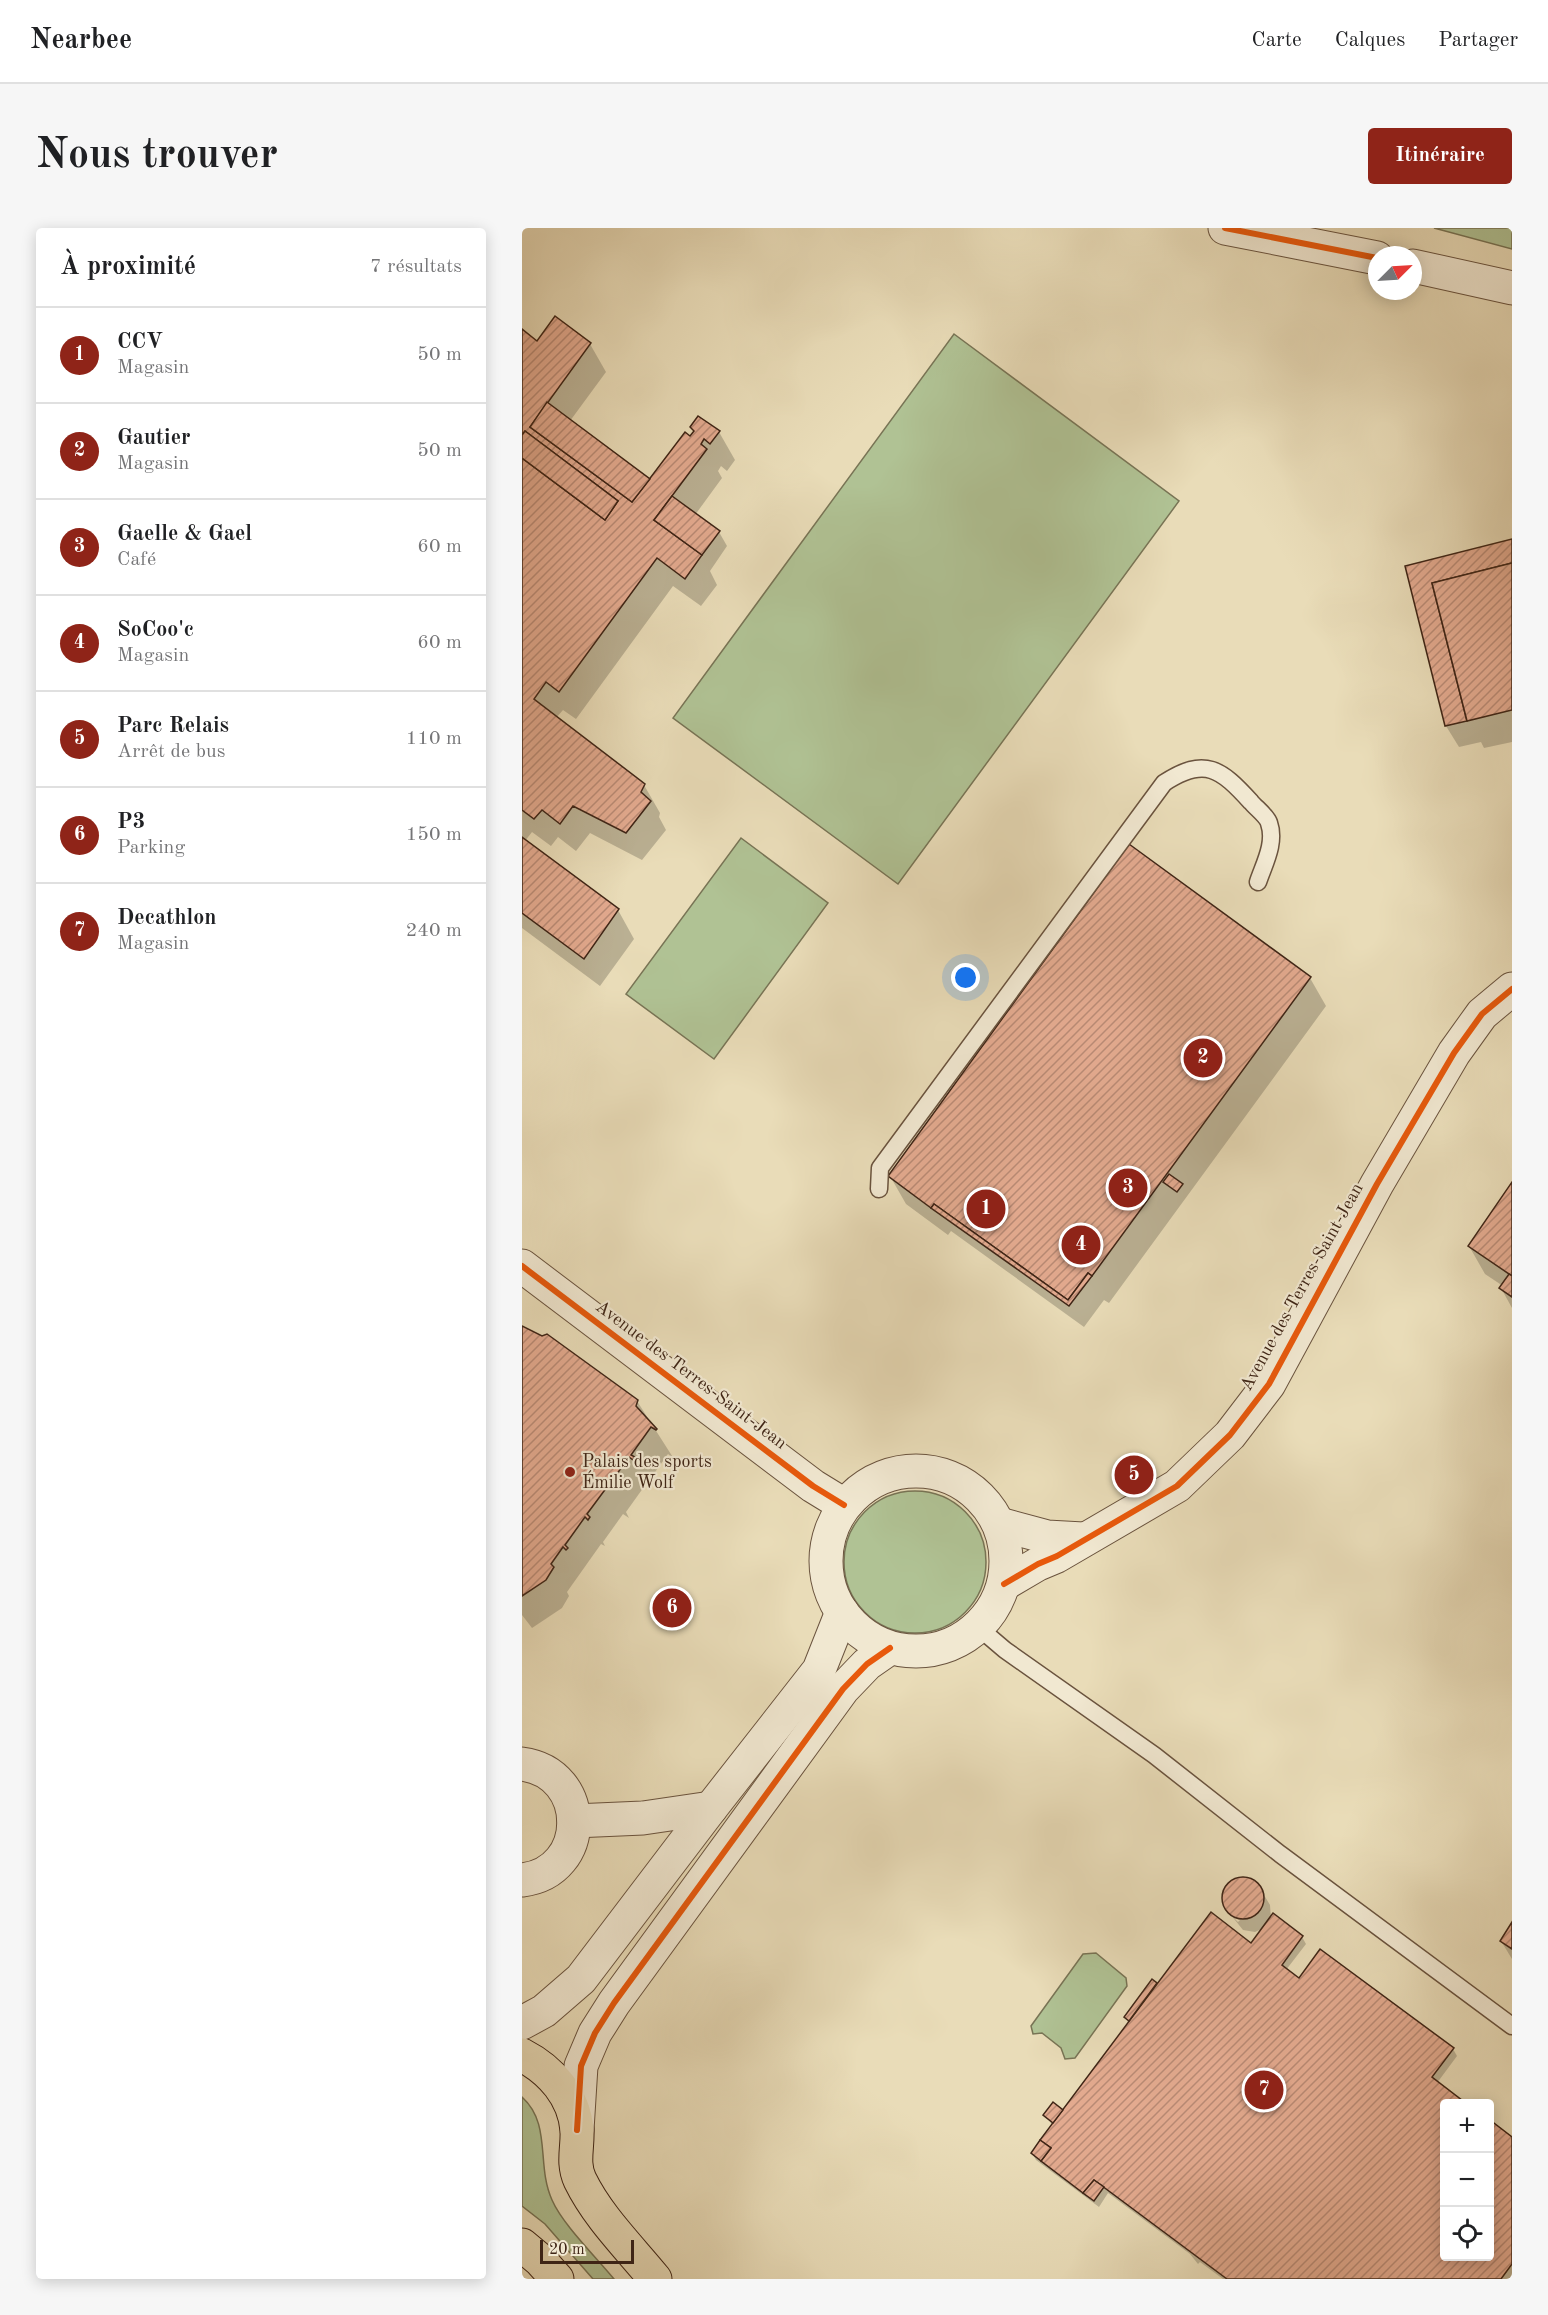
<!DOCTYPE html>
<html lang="fr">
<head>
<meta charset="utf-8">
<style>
	:root { --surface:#fff; --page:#f6f6f6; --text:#202124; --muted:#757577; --line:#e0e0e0; --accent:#8f2418 }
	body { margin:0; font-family:"Old Standard TT",serif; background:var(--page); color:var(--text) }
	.controls { position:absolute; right:18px; bottom:18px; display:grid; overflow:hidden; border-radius:6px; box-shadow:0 3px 15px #0003 }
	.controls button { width:54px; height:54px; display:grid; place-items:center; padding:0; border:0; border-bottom:2px solid var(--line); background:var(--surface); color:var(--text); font:30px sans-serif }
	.compass { position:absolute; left:846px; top:18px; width:54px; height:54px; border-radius:50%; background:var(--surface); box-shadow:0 3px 15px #0003; rotate:66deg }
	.scale { position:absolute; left:18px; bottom:15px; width:94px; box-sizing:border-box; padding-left:6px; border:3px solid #3f2516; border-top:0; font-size:16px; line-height:21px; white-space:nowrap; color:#3f2516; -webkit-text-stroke:4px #f1e8d1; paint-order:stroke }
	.you { position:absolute; left:444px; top:750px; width:21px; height:21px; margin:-15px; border:4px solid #fff; border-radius:50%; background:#1a73e8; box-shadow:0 0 0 9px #1a73e833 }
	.badge { display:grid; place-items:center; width:39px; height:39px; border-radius:50%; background:var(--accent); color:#fff; font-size:20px; font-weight:700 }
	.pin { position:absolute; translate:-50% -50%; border:3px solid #fff; box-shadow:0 2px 6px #0006 }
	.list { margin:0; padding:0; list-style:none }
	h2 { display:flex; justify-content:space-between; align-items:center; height:78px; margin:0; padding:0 24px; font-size:26px }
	h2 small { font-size:20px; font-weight:400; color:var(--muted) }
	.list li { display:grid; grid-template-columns:39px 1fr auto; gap:18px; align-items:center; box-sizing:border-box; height:96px; padding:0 24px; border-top:2px solid var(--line) }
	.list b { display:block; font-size:22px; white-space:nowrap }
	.list p { margin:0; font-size:20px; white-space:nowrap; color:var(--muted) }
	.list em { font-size:20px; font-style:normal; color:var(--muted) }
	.icon { flex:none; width:33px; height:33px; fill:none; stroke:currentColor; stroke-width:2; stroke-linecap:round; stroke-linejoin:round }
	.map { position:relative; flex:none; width:990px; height:2051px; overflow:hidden; border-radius:6px }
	header { display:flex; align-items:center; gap:36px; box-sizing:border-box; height:84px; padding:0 30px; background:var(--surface); border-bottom:2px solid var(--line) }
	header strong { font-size:28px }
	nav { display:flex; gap:33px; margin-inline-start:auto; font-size:21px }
	.intro { display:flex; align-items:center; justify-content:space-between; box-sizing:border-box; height:144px; padding:0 36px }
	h1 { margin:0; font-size:42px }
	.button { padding:15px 27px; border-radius:6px; background:var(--accent); color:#fff; font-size:21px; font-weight:700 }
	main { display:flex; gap:36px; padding:0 36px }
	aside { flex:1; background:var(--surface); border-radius:6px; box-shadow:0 3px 15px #0003 }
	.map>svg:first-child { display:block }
	.grass { fill:#b0c294; stroke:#787455; stroke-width:1.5 }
	.shadow { fill:#0003 }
	.building { fill:url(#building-hatch); stroke:#3f2516; stroke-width:1.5 }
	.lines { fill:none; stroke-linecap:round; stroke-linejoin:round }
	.service-casing { stroke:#6a533e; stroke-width:19 }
	.minor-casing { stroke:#6a533e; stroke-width:35 }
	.primary-casing { stroke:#3f2516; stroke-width:35 }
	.service { stroke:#f1e8d1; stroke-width:16 }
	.minor { stroke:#f1e8d1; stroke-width:33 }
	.primary { stroke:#e9dcb8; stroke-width:33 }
	.cycleway-casing { stroke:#f1e8d1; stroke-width:10 }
	.cycleway { stroke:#e8590c; stroke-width:6 }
	.poi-dot { fill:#8f2418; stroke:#f1e8d1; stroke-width:2 }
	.labels { text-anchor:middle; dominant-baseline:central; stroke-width:4.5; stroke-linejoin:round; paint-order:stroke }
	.street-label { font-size:18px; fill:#3f2516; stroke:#f1e8d1 }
	.poi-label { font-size:18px; fill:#3f2516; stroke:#f1e8d1; text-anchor:start }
</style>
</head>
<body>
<header>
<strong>Nearbee</strong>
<nav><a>Carte</a><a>Calques</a><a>Partager</a></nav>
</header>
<div class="intro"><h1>Nous trouver</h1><a class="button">Itinéraire</a></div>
<main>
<aside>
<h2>À proximité<small>7 résultats</small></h2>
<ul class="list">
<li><span class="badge">1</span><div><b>CCV</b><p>Magasin</p></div><em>50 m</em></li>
<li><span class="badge">2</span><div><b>Gautier</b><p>Magasin</p></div><em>50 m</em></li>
<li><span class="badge">3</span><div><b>Gaelle &amp; Gael</b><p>Café</p></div><em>60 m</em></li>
<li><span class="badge">4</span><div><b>SoCoo'c</b><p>Magasin</p></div><em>60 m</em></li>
<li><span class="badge">5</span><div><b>Parc Relais</b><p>Arrêt de bus</p></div><em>110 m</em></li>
<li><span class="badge">6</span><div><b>P3</b><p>Parking</p></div><em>150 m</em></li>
<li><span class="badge">7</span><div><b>Decathlon</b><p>Magasin</p></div><em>240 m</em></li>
</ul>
</aside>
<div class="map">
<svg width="990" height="2051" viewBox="0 0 990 2051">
	<defs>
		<pattern id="building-hatch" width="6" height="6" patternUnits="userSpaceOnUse" patternTransform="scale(1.5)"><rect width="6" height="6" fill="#e3aa8f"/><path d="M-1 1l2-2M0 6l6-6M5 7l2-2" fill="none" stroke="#b98a74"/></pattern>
	</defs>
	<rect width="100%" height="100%" fill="#e9dcb8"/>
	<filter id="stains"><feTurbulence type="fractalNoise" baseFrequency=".00333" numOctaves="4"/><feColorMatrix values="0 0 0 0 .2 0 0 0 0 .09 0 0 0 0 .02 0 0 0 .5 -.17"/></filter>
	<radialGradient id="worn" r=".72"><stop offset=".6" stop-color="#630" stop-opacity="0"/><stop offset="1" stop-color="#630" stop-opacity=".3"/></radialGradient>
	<g class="grass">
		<polygon points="912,0 990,0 990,21"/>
		<polygon points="432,106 657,273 376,656 151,490"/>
		<polygon points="219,610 306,675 192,831 104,766"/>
		<circle cx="393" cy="1334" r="71"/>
		<polygon points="574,1725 604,1750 605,1758 553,1830 543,1831 539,1820 520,1805 511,1806 509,1798 561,1726"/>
		<path d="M 0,1869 C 30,1896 14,1937 30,1972 C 41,1997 74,2029 92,2051 L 71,2051 L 23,1996 L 0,1978 Z"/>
	</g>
	<g class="shadow">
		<polygon points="0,103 16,115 68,116 84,144 48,193 127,252 169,210 173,205 170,200 197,204 213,232 205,243 199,238 196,243 200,250 173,287 197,304 205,318 188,343 195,357 179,378 151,358 54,491 41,482 34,490 122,557 138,585 137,589 144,602 120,632 68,605 54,623 36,609 29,618 10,604 3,613 96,682 112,711 78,758 0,700"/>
		<polygon points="990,313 990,514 962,520 959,514 937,519 924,498"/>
		<polygon points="788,750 804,778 587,1075 582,1072 562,1099 429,1003 426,1007 384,976 368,948"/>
		<polygon points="990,957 990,1080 979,1060 981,1058 963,1046 947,1018"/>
		<polygon points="0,1100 115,1173 152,1231 146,1226 126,1254 128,1259 124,1256 104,1284 107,1290 101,1286 81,1314 83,1318 79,1316 45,1364 47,1368 40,1380 10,1400 0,1387"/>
		<polygon points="724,1651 730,1653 739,1662 748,1677 749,1690 780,1709 784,1716 764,1742 777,1752 931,1821 935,1828 915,1855 922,1876 922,2028 968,2028 968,1894 990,1911 990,2048 988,2051 701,2051 678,2034 676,2036 668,2026 586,1965 577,1979 514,1932 510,1925 531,1898 523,1887 541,1884 607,1796 603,1789 630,1753 636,1757 729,1717 742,1700 733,1704 721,1702 709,1687 716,1694 718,1692 709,1683 709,1687 704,1679 702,1666 708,1656 713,1652"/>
		<polygon points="990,1696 990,1731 979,1713"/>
	</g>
	<g class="building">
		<polygon points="33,88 69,115 8,199 110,274 163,204 168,208 172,203 168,199 176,188 198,203 188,216 182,211 179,216 185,221 132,292 180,327 163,351 135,330 37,464 24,454 12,471 123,556 119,564 129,573 104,605 51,578 38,596 20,582 12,591 0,582 0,230 83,292 96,273 3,203 0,207 0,101 15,113"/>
		<polygon points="25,174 128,251 110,274 8,199"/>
		<polygon points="3,203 96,273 83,292 0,230 0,207"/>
		<polygon points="150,268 198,303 180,327 132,292"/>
		<polygon points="990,311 990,335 910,355 945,493 923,498 883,338"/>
		<polygon points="990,335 990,482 945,493 910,355"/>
		<polygon points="0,609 97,681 62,731 0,685"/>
		<polygon points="607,616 789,749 570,1048 566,1045 546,1072 412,976 409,980 366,948"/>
		<polygon points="647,946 661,956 655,964 641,954"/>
		<polygon points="990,954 990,1048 946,1018"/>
		<polygon points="412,976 546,1072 566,1045 570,1048 547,1078 409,980"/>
		<polygon points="987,1046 990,1048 990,1069 977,1060"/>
		<polygon points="0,1098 20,1108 25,1106 116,1172 114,1178 135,1201 134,1202 129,1199 109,1227 113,1229 111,1232 107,1229 87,1257 90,1260 89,1261 85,1259 65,1286 68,1289 66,1292 63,1289 43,1317 46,1320 44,1322 41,1319 29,1336 32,1339 24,1352 0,1368"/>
		<circle cx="721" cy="1670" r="21"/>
		<polygon points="689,1684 729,1715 751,1685 781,1708 760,1737 777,1750 798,1721 932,1820 910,1849 945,1876 922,1876 922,2028 968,2028 968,1892 990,1909 990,2036 979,2051 705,2051 572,1952 561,1965 519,1933 529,1920 518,1912"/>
		<polygon points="990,1694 990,1721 978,1713"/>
		<polygon points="630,1751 635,1755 607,1793 602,1789"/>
		<polygon points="531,1874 541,1882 531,1895 521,1887"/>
		<polygon points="518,1912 529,1920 519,1933 509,1925"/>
		<polygon points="572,1952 582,1959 572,1973 561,1965"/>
	</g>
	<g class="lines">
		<defs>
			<g id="service">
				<path d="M 357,961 L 358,940 L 642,555 C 683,528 699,541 729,574 C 734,580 745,588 747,595 C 754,615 742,636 736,654"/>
				<polyline points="456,1399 483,1422 632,1527 758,1626 990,1798"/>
			</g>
			<g id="minor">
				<polyline points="703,0 855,30"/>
				<polyline points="891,38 990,60"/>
				<polyline points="0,1038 291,1258 322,1277"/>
				<circle cx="394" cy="1333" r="90"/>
				<polyline points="477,1296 525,1309 561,1311"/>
				<polyline points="482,1356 516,1336 535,1328 655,1258 708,1207 747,1156 855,956 932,825 960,786 990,761"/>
				<path d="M 0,1536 C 69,1545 69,1644 0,1652"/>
				<polyline points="52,1593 121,1590 189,1580"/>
				<polyline points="0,1795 22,1783 59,1751 189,1580 297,1442 320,1384"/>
				<polyline points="55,1902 59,1838 73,1805 92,1775 321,1461 345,1436 368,1420"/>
			</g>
			<g id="primary">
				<path d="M 0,1827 C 29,1842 52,1868 55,1902 C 56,1919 50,1935 58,1952 C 76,1989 107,2019 133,2051"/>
				<polyline points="0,2017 18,2032 35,2051"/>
			</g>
		</defs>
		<use href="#service" class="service-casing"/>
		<use href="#minor" class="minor-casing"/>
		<use href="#primary" class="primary-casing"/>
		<use href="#service" class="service"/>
		<use href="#minor" class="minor"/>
		<use href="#primary" class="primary"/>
		<defs>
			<g id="cycleway">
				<polyline points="703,0 855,30"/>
				<polyline points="0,1038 291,1258 322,1277"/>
				<polyline points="482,1356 516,1336 535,1328 655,1258 708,1207 747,1156 855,956 932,825 960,786 990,761"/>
				<polyline points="55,1902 59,1838 73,1805 92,1775 321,1461 345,1436 368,1420"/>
			</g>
		</defs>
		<use href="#cycleway" class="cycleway-casing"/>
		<use href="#cycleway" class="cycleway"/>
	</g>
	<circle class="poi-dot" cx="48" cy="1244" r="6"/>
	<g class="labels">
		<g class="street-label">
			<text transform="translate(780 1059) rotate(-61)">Avenue des Terres-Saint-Jean</text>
			<text transform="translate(169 1147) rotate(37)">Avenue des Terres-Saint-Jean</text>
		</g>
		<g class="poi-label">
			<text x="60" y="1234">Palais des sports<tspan x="60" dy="21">Émilie Wolf</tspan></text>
		</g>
	</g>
	<rect width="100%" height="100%" filter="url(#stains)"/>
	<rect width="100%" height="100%" fill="url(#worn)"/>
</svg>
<div class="controls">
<button>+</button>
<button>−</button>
<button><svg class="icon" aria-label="locate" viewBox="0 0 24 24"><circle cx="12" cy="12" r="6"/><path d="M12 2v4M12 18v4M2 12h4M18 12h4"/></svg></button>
</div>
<svg class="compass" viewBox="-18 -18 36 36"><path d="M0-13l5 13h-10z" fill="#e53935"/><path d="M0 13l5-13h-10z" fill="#757577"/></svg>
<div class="scale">20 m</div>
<div class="you"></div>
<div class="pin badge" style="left:464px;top:981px">1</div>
<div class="pin badge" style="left:681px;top:830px">2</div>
<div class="pin badge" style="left:606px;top:960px">3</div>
<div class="pin badge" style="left:559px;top:1017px">4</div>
<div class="pin badge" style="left:612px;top:1247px">5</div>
<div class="pin badge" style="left:150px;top:1380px">6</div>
<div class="pin badge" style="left:742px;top:1862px">7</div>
</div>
</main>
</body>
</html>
